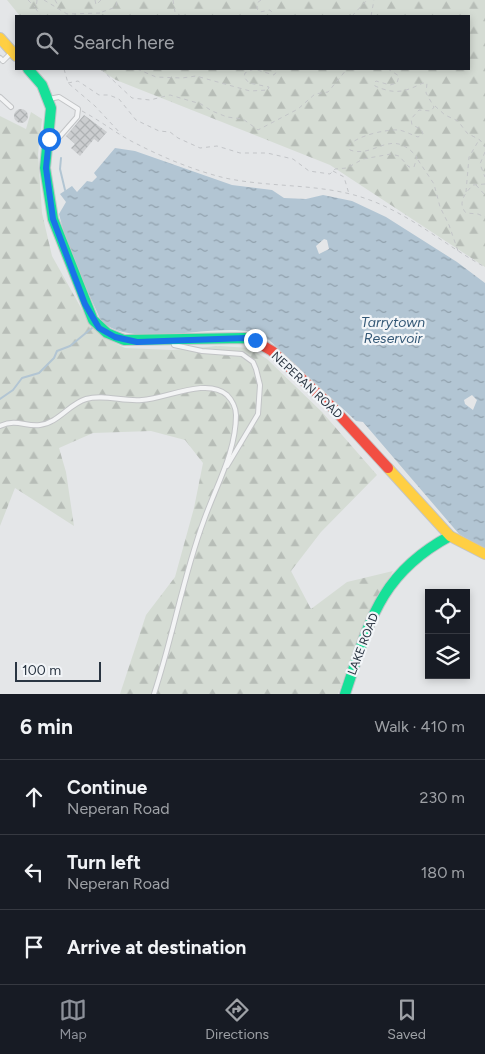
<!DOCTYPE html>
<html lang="en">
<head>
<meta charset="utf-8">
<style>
	:root { --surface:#171b24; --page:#20242c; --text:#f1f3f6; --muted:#9ea1a6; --line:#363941; --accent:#8c9099 }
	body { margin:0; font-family:Figtree,sans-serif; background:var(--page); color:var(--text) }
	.controls { position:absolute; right:15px; bottom:15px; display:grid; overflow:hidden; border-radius:0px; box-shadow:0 2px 8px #0003 }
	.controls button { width:45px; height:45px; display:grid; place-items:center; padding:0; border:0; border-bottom:1px solid var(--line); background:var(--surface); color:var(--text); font:25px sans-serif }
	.scale { position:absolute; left:15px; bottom:12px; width:86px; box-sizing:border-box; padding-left:5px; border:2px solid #2a3542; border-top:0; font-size:14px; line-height:18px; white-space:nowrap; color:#2a3542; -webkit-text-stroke:4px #f2f5f8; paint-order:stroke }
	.stop { position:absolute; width:15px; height:15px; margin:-11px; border:4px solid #1a73e8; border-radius:50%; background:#fff }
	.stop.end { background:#1a73e8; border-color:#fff; box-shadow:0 1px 5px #0008 }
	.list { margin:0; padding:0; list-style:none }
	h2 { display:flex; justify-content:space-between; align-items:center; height:65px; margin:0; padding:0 20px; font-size:21px }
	h2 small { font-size:16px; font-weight:400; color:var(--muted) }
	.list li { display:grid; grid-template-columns:32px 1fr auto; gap:15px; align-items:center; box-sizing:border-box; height:75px; padding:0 20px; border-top:1px solid var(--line) }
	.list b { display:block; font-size:19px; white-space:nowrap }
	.list p { margin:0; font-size:16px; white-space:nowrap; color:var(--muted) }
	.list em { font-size:16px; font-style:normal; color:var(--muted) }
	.icon { flex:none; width:28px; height:28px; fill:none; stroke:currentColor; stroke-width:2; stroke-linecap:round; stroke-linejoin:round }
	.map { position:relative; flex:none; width:485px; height:694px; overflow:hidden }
	.search { position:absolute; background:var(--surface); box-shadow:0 2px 8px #0003; left:15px; right:15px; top:15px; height:55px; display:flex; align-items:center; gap:12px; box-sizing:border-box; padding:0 18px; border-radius:0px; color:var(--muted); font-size:19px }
	.sheet { height:290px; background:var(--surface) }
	nav { display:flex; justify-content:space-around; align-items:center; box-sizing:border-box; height:70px; border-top:1px solid var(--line); background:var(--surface); font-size:14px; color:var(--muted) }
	nav a { display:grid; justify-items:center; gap:2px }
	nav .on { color:var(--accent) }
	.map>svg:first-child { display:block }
	.forest { fill:url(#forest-firs) }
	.water { fill:url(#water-ripples); fill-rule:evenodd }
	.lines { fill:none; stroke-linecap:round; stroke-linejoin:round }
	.stream { stroke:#b2c5d3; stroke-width:2 }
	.building { fill:url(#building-cross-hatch) }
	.lane-casing { stroke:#c2c4c6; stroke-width:6 }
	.fast-casing { stroke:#c2c4c6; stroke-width:12 }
	.slow-casing { stroke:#c2c4c6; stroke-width:12 }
	.jam-casing { stroke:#c2c4c6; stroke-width:12 }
	.path { stroke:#c3c5c8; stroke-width:1; stroke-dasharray:4 4; stroke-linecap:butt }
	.lane { stroke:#f3f4f5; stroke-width:4 }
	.fast { stroke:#16e098; stroke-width:10 }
	.slow { stroke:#ffcf43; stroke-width:10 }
	.jam { stroke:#f24e42; stroke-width:10 }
	.route { stroke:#1a73e8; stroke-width:6 }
	.labels { text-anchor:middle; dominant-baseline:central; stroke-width:4.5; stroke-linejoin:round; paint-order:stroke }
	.street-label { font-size:12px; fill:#2a3542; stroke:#f2f5f8 }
	.water-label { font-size:14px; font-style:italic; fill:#345876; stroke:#f2f5f8 }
</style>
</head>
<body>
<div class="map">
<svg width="485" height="694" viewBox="0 0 485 694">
	<defs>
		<pattern id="forest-firs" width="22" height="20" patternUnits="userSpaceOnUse" patternTransform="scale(1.25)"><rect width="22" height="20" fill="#d5dcd4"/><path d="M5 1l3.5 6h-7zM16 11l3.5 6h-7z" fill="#b7bdb7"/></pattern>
		<pattern id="water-ripples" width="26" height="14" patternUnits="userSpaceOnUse" patternTransform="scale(1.25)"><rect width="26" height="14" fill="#b2c5d3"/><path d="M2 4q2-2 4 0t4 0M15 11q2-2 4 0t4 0" fill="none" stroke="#91a1ad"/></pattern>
		<pattern id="building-cross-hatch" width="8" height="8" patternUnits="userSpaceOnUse" patternTransform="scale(1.25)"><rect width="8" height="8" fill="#ccced0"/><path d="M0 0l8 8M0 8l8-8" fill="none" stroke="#afb2b4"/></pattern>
	</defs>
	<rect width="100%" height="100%" fill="#e4e6e8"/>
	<g class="forest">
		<polygon points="7,0 485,0 485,267 330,165 116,80 99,69 469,69 469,16 20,16"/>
		<polygon points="31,112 42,119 38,154 42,213 52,256 90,324 105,338 125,348 172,350 220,346 249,348 267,359 322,412 377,475 321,532 291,571 311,609 347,582 393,571 362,631 338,694 120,694 146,615 175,577 194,508 203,463 185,440 151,431 93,433 59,448 66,472 74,526 15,488 0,526 0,116 26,129"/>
	</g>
	<path class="water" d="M 115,148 L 135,151 L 232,185 L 272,190 L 284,198 L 306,199 L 323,195 L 352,201 L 386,217 L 457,262 L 485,283 L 485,549 L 459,534 L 363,422 L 356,421 L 269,340 C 264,338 258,334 252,332 C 209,323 133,350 101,321 L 67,245 L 59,214 L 66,202 L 60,194 L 72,186 L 77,192 L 87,181 L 92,182 L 97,177 L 94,173 ZM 324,239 L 327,240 L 329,249 L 319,254 L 316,246 ZM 472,395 L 477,400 L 473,410 L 465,404 L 464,400 Z"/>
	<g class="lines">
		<g class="stream">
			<polyline points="61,158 60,169 65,190"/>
			<polyline points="0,399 13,390 22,378 39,373 54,358 57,351 70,346 92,328"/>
		</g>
	</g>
	<g class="building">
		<circle cx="21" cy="116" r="7"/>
		<polygon points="84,115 107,132 98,142 94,139 80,156 71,148 75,144 66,136"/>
	</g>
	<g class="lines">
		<defs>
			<g id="lane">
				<polyline points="0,58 3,61 11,53"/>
				<polyline points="0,97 11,107"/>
				<polyline points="49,149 77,117 78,109 59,97 49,99"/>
				<polyline points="173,341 174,345 202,351 242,354 253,362 256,369 260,385 258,414 227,466"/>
				<path d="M 0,426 C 17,418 25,427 40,425 C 58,423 69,404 86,399 C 104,394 124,402 142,400 C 165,399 207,377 227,395 C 232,400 236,408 236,415 C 236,452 216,486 204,520 C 183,576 173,637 154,694"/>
			</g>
			<g id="fast">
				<polyline points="28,69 42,85 51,108 45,168 53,219 93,320 107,333 124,340 245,338 255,341"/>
				<path d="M 345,694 C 369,623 379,574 450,536"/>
			</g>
			<g id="slow">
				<polyline points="0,38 16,56"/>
				<polyline points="388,468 450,536 485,554"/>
			</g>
			<polyline id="jam" points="255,341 272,351 333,408 388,468"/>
		</defs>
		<use href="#lane" class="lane-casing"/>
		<use href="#fast" class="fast-casing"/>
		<use href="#slow" class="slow-casing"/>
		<use href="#jam" class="jam-casing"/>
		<g class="path">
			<polyline points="28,0 35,7"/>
			<polyline points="37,0 36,9 41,16"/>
			<polyline points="44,0 67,14 101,13 105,16"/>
			<polyline points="55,0 59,7"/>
			<polyline points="95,0 96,5 101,0"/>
			<polyline points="173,0 175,12 181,16"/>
			<polyline points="261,0 257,3 257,9 260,12 270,10 275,16"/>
			<polyline points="102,12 116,7 117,0"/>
			<polyline points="352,16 367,0"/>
			<polyline points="371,16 374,0"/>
			<polyline points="64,69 68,83 95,106 121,134"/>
			<polyline points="101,69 132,98 150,100 170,95 201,104 212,111 227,117 243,119 258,130 298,109 315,94 328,92 347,69"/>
			<polyline points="137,69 156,77 182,78 196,76 250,91 268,90 269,87 249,83 244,77 245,73 254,69 274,75 277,71 274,69"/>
			<path d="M 68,83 L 78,81 L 99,95 L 109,95 L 119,99 L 136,120 L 159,131 L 170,132 L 178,138 L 200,148 L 217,146 L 240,153 L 267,153 L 293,159 L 309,171 L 330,174 L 335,169 L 347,168 L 363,159 L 391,154 L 399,156 L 409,167 L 414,167 L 417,157 C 391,126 375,159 350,150 L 348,147 C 354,136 387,129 399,130 C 405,131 412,135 418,137 L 423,134 L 421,129 L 412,125 L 411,119 L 419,110 L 431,111 L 434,107 L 426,93 L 427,83 L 423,83 C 404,92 396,95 375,86 L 374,83 L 376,81 L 390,85 L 397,83 L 399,76 L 388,69"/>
			<polyline points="435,106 445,115 458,121 467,133 480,140 485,147"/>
			<path d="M 82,111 C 101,121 118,135 137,144 C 164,158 196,171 225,178 C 272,188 322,183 367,199 C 410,214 446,246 485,267"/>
			<polyline points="485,152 480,164 485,177"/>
			<polyline points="418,160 434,184 440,207 449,225 458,251"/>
			<polyline points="333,171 344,177 349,194"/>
			<path d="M 485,184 L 473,185 C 465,193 457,203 466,213 L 478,214 L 485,217"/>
			<polyline points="476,185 485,195"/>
			<polyline points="466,192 469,157 479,140"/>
		</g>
		<use href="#lane" class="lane"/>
		<use href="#fast" class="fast"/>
		<use href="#slow" class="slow"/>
		<use href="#jam" class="jam"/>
	</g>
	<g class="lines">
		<polyline class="route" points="49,139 46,168 53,219 85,304 99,328 115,337 137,342 245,338 255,340"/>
	</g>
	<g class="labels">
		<g class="street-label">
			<text transform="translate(307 385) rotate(43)">NEPERAN ROAD</text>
			<text transform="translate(363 644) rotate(-69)">LAKE ROAD</text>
		</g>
		<g class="water-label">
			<text x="393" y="322">Tarrytown<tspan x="393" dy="16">Reservoir</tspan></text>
		</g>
	</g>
</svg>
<div class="controls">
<button><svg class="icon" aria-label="locate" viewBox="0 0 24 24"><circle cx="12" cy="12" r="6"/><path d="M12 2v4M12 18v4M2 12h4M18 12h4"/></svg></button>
<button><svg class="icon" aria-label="layers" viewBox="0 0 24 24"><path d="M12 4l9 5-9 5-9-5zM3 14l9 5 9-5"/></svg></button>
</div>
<div class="scale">100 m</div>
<div class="stop" style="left:49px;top:139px"></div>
<div class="stop end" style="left:255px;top:340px"></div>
<div class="search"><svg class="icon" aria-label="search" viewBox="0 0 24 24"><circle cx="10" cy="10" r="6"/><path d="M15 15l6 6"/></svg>Search here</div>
</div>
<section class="sheet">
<h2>6 min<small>Walk · 410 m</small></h2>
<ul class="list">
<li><svg class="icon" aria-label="ahead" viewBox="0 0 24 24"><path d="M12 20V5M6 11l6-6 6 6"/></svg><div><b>Continue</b><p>Neperan Road</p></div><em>230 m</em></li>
<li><svg class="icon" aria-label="left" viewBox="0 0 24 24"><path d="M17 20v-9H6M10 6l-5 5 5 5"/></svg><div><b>Turn left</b><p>Neperan Road</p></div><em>180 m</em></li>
<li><svg class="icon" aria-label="arrive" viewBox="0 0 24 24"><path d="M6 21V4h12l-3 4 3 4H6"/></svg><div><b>Arrive at destination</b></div></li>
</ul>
</section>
<nav>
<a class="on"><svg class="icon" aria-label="map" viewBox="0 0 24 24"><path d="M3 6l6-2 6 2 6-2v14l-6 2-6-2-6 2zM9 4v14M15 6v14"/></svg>Map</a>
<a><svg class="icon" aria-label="directions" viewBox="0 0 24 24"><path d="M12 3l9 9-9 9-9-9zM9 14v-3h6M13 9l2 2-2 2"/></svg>Directions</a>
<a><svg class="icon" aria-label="saved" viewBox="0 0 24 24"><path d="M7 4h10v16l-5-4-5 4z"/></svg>Saved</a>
</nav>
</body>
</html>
